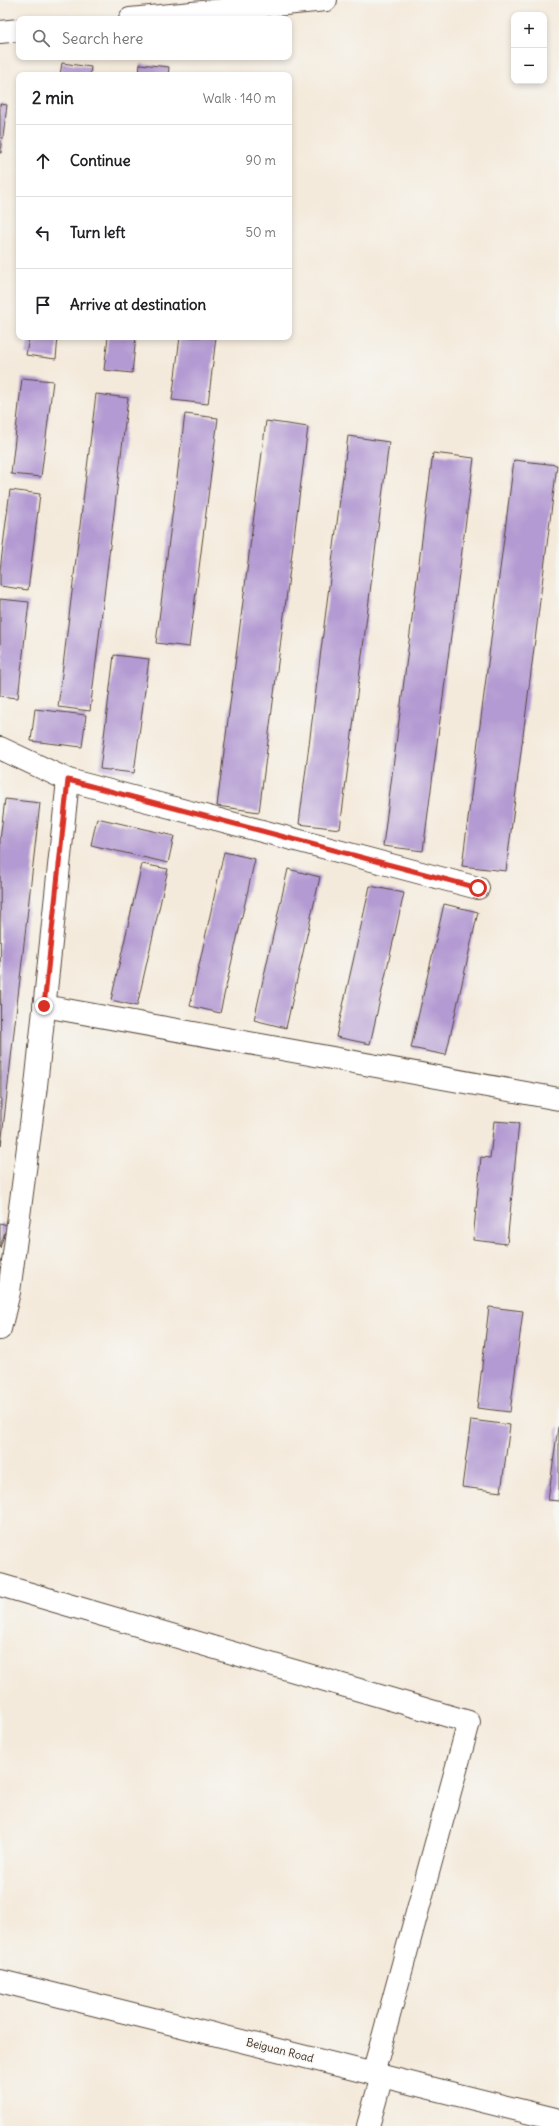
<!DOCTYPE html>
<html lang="en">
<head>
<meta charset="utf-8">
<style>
	:root { --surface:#fff; --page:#f2f2f2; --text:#202124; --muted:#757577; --line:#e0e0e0 }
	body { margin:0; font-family:Delius,sans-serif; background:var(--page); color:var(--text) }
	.controls { position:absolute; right:12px; top:12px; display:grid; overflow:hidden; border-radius:8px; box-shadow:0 2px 6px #0003 }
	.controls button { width:36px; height:36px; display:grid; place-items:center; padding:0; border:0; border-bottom:1px solid var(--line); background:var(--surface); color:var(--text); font:20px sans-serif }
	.stop { position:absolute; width:12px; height:12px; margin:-9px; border:3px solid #d93025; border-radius:50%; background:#fff }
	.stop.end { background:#d93025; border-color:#fff; box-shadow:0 1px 4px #0008 }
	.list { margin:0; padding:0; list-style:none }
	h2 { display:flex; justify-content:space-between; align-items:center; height:52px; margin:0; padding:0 16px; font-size:17px }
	h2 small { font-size:13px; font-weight:400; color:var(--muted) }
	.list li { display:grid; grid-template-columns:26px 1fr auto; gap:12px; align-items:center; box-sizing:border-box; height:72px; padding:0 16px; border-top:1px solid var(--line) }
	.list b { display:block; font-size:15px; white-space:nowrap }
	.list em { font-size:13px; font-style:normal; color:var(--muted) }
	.icon { flex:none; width:22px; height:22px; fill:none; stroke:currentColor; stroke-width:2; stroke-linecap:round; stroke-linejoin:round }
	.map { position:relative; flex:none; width:559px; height:2126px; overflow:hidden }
	.search { position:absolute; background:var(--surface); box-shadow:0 2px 6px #0003; left:16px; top:16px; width:276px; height:44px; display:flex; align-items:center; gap:10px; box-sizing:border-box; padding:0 14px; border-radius:8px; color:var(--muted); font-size:15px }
	.panel { position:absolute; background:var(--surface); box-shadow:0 2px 6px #0003; left:16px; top:72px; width:276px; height:268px; border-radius:8px }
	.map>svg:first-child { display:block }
	.building { fill:#b39ad2 }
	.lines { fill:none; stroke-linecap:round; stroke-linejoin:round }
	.minor-casing { stroke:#57473a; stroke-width:24 }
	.tertiary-casing { stroke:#57473a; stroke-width:24 }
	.minor { stroke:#fff; stroke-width:22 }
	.tertiary { stroke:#fff; stroke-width:22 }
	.route { stroke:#d93025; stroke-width:5 }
	.labels { text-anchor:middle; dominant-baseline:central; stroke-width:3; stroke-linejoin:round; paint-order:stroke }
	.street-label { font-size:11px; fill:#3b2a1e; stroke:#f6f6f2 }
</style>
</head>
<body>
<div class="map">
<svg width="559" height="2126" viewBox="0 0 559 2126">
	<rect width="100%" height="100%" fill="#f6f6f2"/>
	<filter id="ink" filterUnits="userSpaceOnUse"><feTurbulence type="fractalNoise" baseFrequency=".025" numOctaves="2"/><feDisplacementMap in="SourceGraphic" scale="8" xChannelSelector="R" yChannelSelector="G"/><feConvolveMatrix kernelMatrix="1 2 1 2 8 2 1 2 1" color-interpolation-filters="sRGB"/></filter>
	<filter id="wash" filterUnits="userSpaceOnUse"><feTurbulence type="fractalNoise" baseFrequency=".012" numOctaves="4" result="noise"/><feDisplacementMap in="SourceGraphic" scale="16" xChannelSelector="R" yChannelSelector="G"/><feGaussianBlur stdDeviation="0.9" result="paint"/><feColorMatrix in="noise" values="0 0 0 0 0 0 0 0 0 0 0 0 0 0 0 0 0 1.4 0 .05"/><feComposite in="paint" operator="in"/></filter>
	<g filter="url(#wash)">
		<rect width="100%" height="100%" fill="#f4eadb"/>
		<g id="blocks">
			<g class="building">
				<polygon points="62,63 91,67 90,75 60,75"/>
				<polygon points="140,64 169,67 168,75 139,75"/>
				<polygon points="0,104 7,105 1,153 0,153"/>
				<polygon points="29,337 58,337 56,359 26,355"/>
				<polygon points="108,337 136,337 132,373 104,370"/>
				<polygon points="180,337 216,337 208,404 172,400"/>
				<polygon points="22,378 53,381 41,477 11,474"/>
				<polygon points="96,394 128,398 90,711 58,707"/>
				<polygon points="185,414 218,418 189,647 156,643"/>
				<polygon points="266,421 308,427 259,812 217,806"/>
				<polygon points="348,436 389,442 340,829 299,824"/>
				<polygon points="433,453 474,458 423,851 383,846"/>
				<polygon points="514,460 557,465 506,871 462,866"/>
				<polygon points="10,490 40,494 28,590 0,586 0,570"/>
				<polygon points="0,599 29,602 18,698 0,696"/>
				<polygon points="114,655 149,659 134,773 100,769"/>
				<polygon points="35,709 86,715 82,747 31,741"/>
				<polygon points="5,799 40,803 1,1146 0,840"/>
				<polygon points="97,818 174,836 168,863 91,845"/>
				<polygon points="224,852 255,859 220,1013 190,1006"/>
				<polygon points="142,864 168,869 137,1006 111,1000"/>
				<polygon points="288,869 320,877 286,1028 254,1020"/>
				<polygon points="370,886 404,893 370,1044 336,1037"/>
				<polygon points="444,904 478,912 446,1055 411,1048"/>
				<polygon points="494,1121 519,1123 507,1244 473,1240 481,1157 490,1158"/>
				<polygon points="0,1223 7,1225 0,1248"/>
				<polygon points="489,1307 523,1311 510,1412 477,1408"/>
				<polygon points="471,1420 510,1425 501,1492 462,1487"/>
				<polygon points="558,1427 559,1427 559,1501 548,1500"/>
			</g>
		</g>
	</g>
	<g filter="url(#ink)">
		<use href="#blocks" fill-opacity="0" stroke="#57473a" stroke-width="1"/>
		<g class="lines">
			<defs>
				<g id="minor">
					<polyline points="130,19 326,0"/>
					<polyline points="0,32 19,30"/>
					<polyline points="0,748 68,780 478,888"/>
					<polyline points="44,1006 559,1099"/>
					<polyline points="0,1329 9,1292 36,1086 68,780"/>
					<polyline points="0,1585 469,1722 373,2074"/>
					<polyline points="368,2126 382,2076"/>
				</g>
				<polyline id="tertiary" points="0,1981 559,2120"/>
			</defs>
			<use href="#minor" class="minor-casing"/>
			<use href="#tertiary" class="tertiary-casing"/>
			<use href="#minor" class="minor"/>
			<use href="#tertiary" class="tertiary"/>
		</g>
	</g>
	<g class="lines" filter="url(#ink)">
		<polyline class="route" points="44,1006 68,780 478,888"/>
	</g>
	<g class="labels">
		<g class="street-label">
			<text transform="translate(280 2050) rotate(14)">Beiguan Road</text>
		</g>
	</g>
</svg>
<div class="controls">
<button>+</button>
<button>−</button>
</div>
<div class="stop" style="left:478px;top:888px"></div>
<div class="stop end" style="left:44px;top:1006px"></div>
<div class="search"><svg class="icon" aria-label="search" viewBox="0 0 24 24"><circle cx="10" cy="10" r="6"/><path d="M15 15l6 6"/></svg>Search here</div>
<section class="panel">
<h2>2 min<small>Walk · 140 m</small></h2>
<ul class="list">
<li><svg class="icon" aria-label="ahead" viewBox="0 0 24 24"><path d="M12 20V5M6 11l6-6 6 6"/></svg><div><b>Continue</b></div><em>90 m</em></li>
<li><svg class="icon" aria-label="left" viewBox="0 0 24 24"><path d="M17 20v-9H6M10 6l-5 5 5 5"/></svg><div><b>Turn left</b></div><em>50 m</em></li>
<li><svg class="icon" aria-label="arrive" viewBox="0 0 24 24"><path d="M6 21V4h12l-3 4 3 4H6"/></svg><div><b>Arrive at destination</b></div></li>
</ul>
</section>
</div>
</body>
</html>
